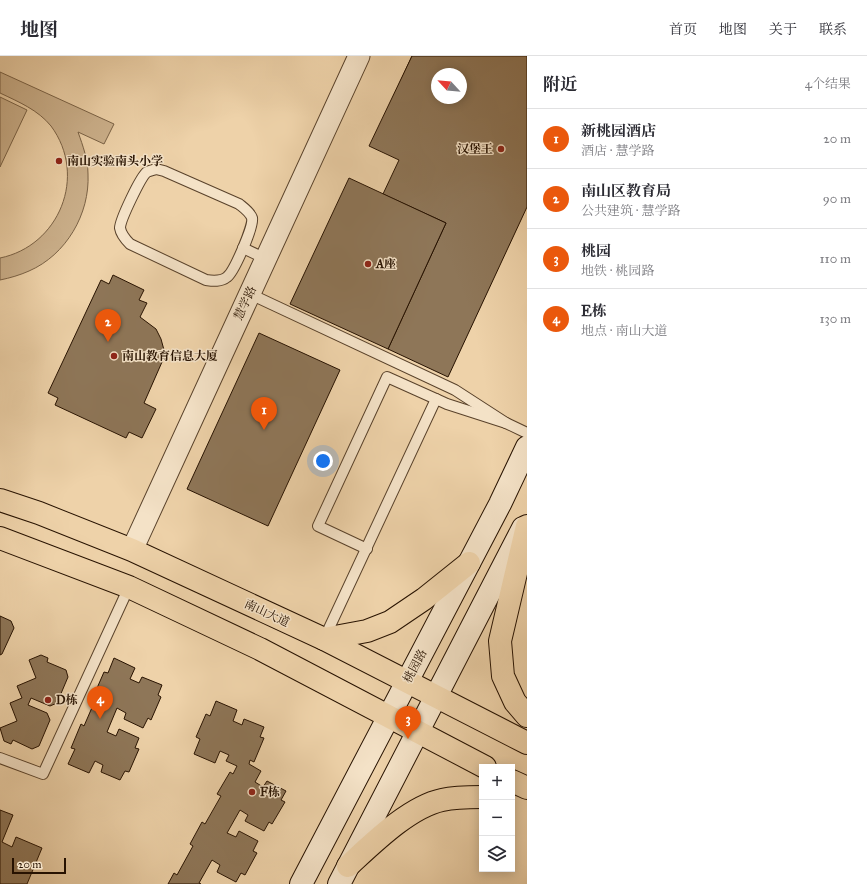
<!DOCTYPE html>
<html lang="zh">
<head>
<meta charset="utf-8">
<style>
	:root { --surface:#fff; --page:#f7f7f7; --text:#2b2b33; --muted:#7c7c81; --line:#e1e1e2; --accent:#ea580c }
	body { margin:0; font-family:"IM FELL Great Primer","Noto Serif SC",serif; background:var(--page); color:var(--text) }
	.controls { position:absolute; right:12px; bottom:12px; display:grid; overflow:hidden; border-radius:0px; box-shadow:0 2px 10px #0003 }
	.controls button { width:36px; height:36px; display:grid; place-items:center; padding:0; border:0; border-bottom:1px solid var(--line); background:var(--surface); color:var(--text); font:20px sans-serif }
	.compass { position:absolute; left:431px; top:12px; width:36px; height:36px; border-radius:50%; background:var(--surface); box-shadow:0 2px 10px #0003; rotate:296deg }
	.scale { position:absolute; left:12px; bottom:10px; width:54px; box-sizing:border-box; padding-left:4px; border:2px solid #271201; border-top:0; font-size:11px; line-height:14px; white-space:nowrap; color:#271201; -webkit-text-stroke:3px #f4e2c7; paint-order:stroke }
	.you { position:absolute; left:323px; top:405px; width:14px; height:14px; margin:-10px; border:3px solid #fff; border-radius:50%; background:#1a73e8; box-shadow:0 0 0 6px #1a73e833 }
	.badge { display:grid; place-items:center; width:26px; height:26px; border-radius:50%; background:var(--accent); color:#fff; font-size:13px; font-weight:700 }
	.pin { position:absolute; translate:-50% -33px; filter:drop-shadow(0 1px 2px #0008) }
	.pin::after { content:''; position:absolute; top:21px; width:14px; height:12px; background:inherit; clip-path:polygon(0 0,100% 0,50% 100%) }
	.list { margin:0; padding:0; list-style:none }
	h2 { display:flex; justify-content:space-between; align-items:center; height:52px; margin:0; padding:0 16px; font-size:17px }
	h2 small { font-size:13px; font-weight:400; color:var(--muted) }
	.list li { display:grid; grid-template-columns:26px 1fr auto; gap:12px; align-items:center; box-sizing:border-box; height:60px; padding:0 16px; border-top:1px solid var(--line) }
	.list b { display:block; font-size:15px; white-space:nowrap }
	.list p { margin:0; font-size:13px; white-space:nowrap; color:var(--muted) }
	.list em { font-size:13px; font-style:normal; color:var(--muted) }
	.icon { flex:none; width:22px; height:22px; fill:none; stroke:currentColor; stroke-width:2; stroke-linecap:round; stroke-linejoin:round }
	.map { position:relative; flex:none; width:527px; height:828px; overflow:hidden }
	header { display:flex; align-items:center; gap:24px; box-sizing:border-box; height:56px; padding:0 20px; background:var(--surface); border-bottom:1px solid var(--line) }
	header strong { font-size:19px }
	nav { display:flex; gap:22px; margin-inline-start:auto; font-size:14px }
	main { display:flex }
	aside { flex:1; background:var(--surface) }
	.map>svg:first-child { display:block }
	.green { fill:#ccb18c; stroke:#7a6246 }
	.building { fill:#8e7658; stroke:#271201; fill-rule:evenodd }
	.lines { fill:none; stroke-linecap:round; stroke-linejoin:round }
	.service-casing { stroke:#59422b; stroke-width:12 }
	.minor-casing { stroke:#59422b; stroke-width:23 }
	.secondary-casing { stroke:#271201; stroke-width:24 }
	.primary-casing { stroke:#271201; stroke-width:24 }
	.service { stroke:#f4e2c7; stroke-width:10 }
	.minor { stroke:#f4e2c7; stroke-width:21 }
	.secondary { stroke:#f4e2c7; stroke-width:22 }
	.primary { stroke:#eed2a9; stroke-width:22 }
	.poi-dot { fill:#8f2418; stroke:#f4e2c7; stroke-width:1.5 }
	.labels { text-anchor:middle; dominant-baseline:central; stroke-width:3; stroke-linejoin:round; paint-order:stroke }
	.poi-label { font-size:12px; font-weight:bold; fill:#271201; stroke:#f4e2c7; text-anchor:start }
	.street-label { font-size:12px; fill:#271201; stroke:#f4e2c7 }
</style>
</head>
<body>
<header>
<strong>地图</strong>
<nav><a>首页</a><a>地图</a><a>关于</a><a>联系</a></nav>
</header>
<main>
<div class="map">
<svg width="527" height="828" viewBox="0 0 527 828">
	<rect width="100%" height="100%" fill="#eed2a9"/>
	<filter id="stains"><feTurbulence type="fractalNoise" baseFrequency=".005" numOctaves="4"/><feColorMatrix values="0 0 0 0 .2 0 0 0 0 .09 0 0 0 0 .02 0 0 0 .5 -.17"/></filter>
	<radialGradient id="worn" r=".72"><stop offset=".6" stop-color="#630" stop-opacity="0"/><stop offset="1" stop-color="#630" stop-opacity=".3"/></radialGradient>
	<g class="green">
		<path d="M 0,16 L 114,68 L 104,88 L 78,76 C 83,90 88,104 88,118 C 90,158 66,199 29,215 C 20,219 10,222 0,224 L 0,202 C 59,190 88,120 51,70 C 38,54 19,46 0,37 Z"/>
		<polygon points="0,41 27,54 0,111"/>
	</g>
	<g class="building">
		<path d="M 412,0 L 517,0 L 475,88 L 390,48 ZM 437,18 L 461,18 L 461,42 L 437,42 Z"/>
		<path d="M 412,0 L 527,0 L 527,151 L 448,321 L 388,293 L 446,167 L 383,138 L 399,104 L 369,90 ZM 437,18 L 461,18 L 461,42 L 437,42 Z"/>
		<polygon points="349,122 446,167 388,293 290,248"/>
		<polygon points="113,219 144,234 139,244 147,247 140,261 156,273 161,283 164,294 162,306 144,347 156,353 142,382 129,376 126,382 55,349 58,342 48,337 101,224 109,228"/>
		<polygon points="259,277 340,314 268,470 187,433"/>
		<polygon points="0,560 11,565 14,572 2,598 0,599"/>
		<polygon points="41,599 48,602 47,606 66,614 68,621 57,647 50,650 31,642 28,649 47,657 50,664 39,690 32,693 13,684 11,688 4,685 0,672 17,665 10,647 22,642 17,630 36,622 29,604"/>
		<polygon points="114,602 135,612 130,623 139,627 142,621 162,629 158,639 161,641 151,664 148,662 143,672 124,663 126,657 117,652 107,676 116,680 119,673 139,682 135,692 139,693 129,716 125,715 120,724 101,716 103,709 95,705 89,717 68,708 75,693 71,692 81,668 84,670 97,640 94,639 104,616 108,617"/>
		<polygon points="216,645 237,654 233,665 242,669 244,663 264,671 260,681 264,682 254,706 250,704 249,708 261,715 255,726 263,731 267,725 286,735 281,744 285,746 272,768 269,766 264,775 245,765 248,759 240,754 227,777 236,781 239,775 258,785 253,795 257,797 245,819 241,817 236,826 217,816 220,809 212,804 199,827 201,828 168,828 174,817 177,819 193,790 190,788 202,766 205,768 221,740 217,738 230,716 233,718 237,710 226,705 229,699 220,695 215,707 194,698 200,683 196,681 206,658 210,660"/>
		<polygon points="0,754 13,759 2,786 12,791 16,781 42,792 27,828 0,828"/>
	</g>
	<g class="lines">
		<defs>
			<g id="service">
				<path d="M 156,113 L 164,115 L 239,148 C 244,152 250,156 252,162 C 254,170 234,216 227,221 C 221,226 213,225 206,224 L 130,188 C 125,183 121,178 120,172 C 120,164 141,120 147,116 C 149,115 153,114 156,113 Z"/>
				<polyline points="243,192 266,203"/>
				<polyline points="250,238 455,334 506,367 527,377"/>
				<polyline points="367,493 318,470 387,321 436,343"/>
				<polyline points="324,583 436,343 447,348 506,367"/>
				<polyline points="0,702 43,718 129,531"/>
			</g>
			<polyline id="minor" points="132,494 359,0"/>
			<g id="secondary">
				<polyline points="301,828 500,448 527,391"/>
				<polyline points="339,828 523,472"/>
			</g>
			<g id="primary">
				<polyline points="0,444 39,457 132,494 324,583 527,687"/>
				<polyline points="527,470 500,585 503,620 515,646 527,660"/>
				<polyline points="0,482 129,531 260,593 485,711"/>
				<polyline points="324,583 367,575 390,566 424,543 469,507"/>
				<polyline points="512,725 527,732"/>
				<path d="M 348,810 C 372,788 409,751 442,744 C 455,741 469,741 482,741"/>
			</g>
		</defs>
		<use href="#service" class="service-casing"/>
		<use href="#minor" class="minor-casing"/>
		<use href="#secondary" class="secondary-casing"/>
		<use href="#primary" class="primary-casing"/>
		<use href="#service" class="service"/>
		<use href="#minor" class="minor"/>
		<use href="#secondary" class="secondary"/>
		<use href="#primary" class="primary"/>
	</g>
	<g class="poi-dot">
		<circle cx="501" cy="93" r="4"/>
		<circle cx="59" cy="105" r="4"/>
		<circle cx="368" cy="208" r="4"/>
		<circle cx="114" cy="300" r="4"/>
		<circle cx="48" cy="644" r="4"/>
		<circle cx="252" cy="736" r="4"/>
	</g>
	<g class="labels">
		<g class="poi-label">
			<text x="493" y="93" text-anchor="end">汉堡王</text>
			<text x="67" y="105">南山实验南头小学</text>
			<text x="376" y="208">A座</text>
			<text x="122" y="300">南山教育信息大厦</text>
			<text x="56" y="644">D栋</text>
			<text x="260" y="736">F栋</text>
		</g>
		<g class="street-label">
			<text transform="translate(245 247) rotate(-65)">慧学路</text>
			<text transform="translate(267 557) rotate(25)">南山大道</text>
			<text transform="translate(415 610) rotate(-62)">桃园路</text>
		</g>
	</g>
	<rect width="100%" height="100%" filter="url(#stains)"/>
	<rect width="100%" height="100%" fill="url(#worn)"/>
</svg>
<div class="controls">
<button>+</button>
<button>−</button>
<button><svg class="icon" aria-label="layers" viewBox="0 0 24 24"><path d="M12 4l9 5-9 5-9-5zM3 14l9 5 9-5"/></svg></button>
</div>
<svg class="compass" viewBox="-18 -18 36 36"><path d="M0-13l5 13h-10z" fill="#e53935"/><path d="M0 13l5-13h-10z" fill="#7c7c81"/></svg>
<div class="scale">20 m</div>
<div class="you"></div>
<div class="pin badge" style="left:264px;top:374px">1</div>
<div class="pin badge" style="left:108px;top:286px">2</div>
<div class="pin badge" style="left:408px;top:683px">3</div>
<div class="pin badge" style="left:100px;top:663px">4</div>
</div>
<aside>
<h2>附近<small>4个结果</small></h2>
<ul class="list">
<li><span class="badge">1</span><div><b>新桃园酒店</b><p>酒店 · 慧学路</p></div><em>20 m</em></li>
<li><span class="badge">2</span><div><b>南山区教育局</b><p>公共建筑 · 慧学路</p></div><em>90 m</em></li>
<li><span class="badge">3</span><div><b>桃园</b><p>地铁 · 桃园路</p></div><em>110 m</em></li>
<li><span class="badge">4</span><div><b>E栋</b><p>地点 · 南山大道</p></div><em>130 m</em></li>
</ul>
</aside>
</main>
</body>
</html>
